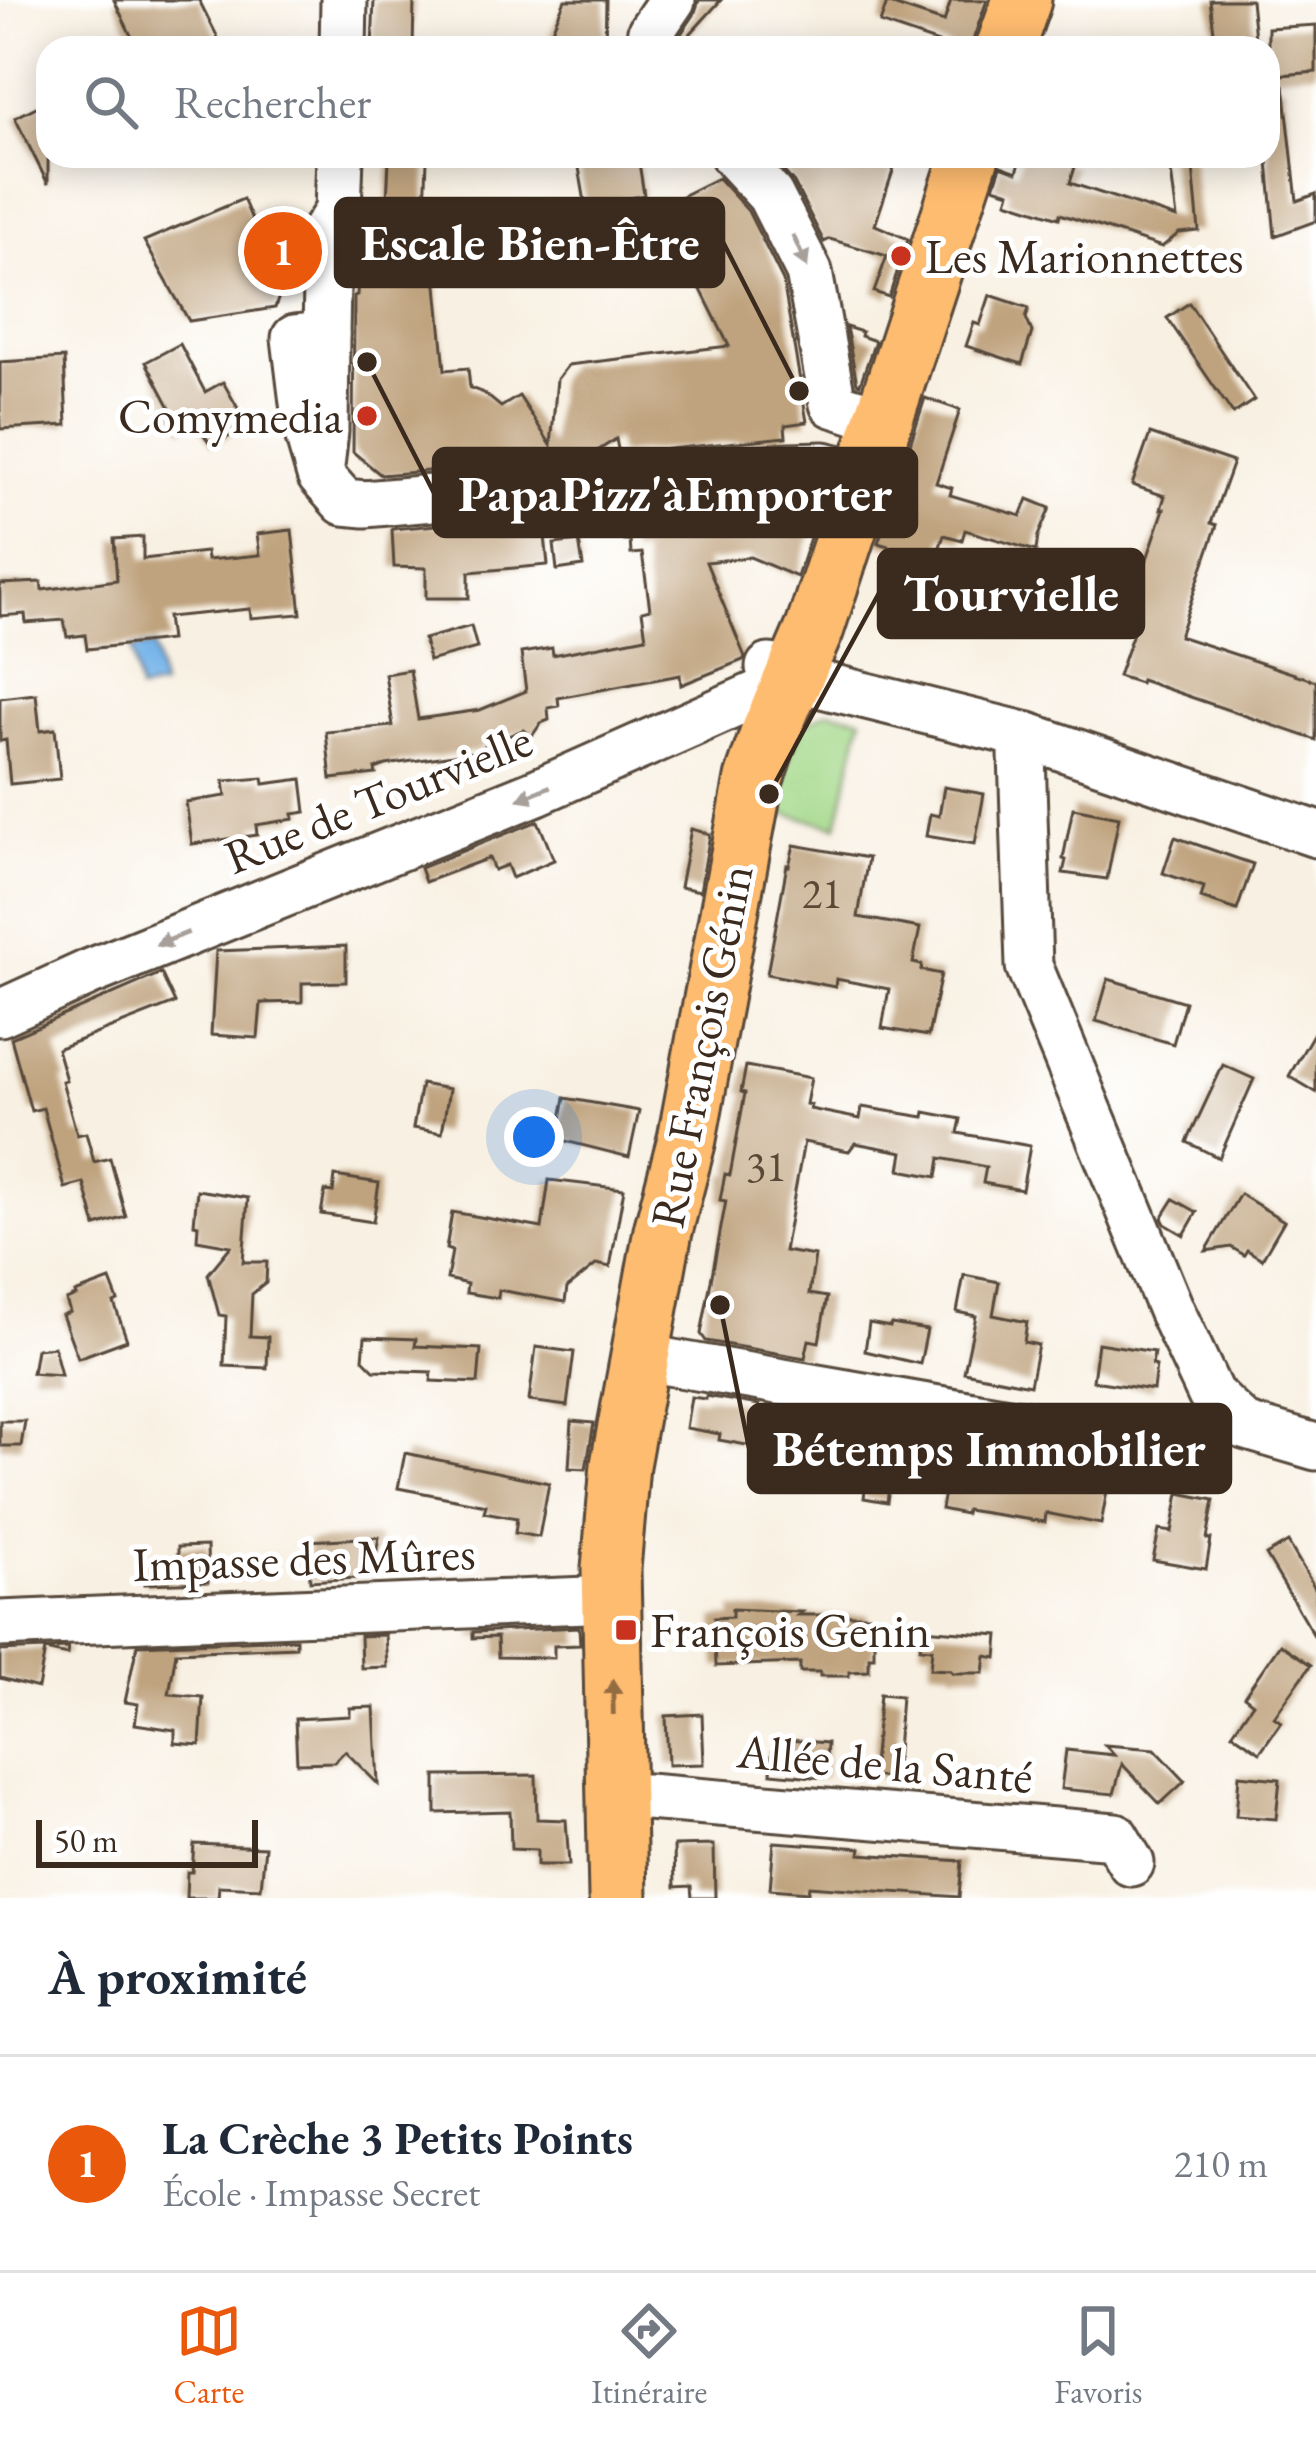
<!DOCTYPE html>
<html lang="fr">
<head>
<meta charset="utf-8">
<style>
	:root { --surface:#fff; --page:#f6f6f7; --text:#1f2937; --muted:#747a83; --line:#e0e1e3; --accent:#ea580c }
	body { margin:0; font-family:"EB Garamond",serif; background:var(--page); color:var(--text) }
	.scale { position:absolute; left:36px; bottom:30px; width:222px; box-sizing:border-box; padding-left:12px; border:6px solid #3b2a1e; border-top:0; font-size:33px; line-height:42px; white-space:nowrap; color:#3b2a1e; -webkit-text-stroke:9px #fff; paint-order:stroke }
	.you { position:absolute; left:534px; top:1137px; width:42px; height:42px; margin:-30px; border:9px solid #fff; border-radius:50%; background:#1a73e8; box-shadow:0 0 0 18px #1a73e833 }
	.badge { display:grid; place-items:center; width:78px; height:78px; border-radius:50%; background:var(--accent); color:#fff; font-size:39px; font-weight:700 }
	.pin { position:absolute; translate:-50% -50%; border:6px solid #fff; box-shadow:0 3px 12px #0006 }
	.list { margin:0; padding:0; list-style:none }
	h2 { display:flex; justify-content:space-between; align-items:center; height:156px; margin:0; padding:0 48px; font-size:51px }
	h2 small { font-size:39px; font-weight:400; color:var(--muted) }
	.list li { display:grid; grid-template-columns:78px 1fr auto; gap:36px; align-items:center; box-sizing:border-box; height:216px; padding:0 48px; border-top:3px solid var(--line) }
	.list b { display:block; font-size:45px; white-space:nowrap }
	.list p { margin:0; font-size:39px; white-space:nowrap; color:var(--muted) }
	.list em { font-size:39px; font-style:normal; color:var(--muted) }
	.icon { flex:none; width:66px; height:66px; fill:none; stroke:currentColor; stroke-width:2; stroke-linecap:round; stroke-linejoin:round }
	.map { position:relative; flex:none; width:1316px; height:1898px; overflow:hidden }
	.search { position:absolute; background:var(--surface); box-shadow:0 6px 30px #0003; left:36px; right:36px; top:36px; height:132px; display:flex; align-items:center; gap:30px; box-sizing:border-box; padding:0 42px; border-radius:36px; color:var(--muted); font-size:45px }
	.sheet { height:372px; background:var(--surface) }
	nav { display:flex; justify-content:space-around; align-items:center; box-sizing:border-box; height:168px; border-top:3px solid var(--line); background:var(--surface); font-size:33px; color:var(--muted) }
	nav a { display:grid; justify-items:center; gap:6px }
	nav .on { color:var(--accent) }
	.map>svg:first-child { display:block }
	.green { fill:#a2d787; stroke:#6e8052; stroke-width:3 }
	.water { fill:#77b5ea; stroke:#597084; stroke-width:3 }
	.building { fill:#bfa37e }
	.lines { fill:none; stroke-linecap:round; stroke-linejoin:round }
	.minor-casing { stroke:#57483b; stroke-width:51 }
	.major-casing { stroke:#57483b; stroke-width:63 }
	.minor { stroke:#fff; stroke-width:45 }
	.major { stroke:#febc70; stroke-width:57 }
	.oneway { fill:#a79f9a }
	.oneway2 { fill:#936c43 }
	.poi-dot { fill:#c8321e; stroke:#fff; stroke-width:4.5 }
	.labels { text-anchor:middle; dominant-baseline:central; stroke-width:10; stroke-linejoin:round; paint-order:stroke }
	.number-label { font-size:42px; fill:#5c4836 }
	.poi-label { font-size:48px; fill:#3b2a1e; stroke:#fff; text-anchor:start }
	.street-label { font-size:48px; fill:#3b2a1e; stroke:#fff }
	.leader { fill:none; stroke:#3b2a1e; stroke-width:4.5 }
	.callout-dot { fill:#3b2a1e; stroke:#fff; stroke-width:4.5 }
	.callout { fill:#3b2a1e; stroke:#3b2a1e; stroke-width:4.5 }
	.callout-label { font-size:51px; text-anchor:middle; font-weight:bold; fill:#fff }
</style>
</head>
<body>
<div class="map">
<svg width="1316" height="1898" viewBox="0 0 1316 1898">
	<rect width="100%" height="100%" fill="#fff"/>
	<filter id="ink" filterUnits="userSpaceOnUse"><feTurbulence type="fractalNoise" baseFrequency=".00833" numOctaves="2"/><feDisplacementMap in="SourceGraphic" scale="24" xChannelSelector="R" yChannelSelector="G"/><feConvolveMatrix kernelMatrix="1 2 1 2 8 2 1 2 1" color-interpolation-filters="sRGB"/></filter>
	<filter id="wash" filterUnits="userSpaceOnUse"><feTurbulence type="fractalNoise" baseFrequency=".004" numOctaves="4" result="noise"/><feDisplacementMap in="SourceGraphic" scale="48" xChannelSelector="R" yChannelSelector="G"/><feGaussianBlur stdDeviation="2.7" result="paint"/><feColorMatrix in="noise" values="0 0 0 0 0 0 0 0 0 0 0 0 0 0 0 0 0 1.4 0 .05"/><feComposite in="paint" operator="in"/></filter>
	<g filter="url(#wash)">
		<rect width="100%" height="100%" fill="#f8f0e2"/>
		<polygon class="green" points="829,711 862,718 837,826 767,810 803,725"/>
		<polygon class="water" points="154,646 161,687 139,691 132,649"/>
		<g id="blocks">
			<g class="building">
				<polygon points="114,0 199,0 223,48 137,48"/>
				<polygon points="374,0 414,0 413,48 372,48"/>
				<polygon points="565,0 606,0 605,48 544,48"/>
				<polygon points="699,0 721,0 682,43 677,40 694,15"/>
				<polygon points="951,0 987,0 974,37 973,48 953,48 880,23 887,3 944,22"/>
				<polygon points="1210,0 1251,0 1256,48 1216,48"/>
				<polygon points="1316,25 1316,72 1268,76 1268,28"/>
				<polygon points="1284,85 1297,201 1316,194 1316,221 1275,236 1268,162 1268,86"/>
				<polygon points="48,101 48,184 15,118"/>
				<polygon points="577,156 638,156 644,195 586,208"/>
				<polygon points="771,156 898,156 875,225 908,239 889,297 874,292 887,256 830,239 824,242 794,183"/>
				<polygon points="1022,156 1042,156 1075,167 1070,183 1177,218 1169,156 1192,156 1199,231 1179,233 1162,247 1060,214 1059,218 1007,201 1010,192 994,187 1001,166 1017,172"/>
				<polygon points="389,159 427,160 422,279 436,275 445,370 468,368 470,388 484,393 501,407 519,396 551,445 557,379 568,365 729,346 660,207 718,178 748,211 783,281 807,422 785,425 786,437 619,454 616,439 588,457 381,475 353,452 354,296 357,295 359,266 390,267 392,219 391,202 387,202"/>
				<polygon points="243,199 261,240 295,234 299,277 285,279 275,308 189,321 144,241"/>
				<polygon points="990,295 1029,308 1026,318 1032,332 1022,364 966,346 974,323 980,325"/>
				<polygon points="1189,303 1254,400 1233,414 1167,318"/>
				<polygon points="846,327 862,332 861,336 875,341 860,384 857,383"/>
				<polygon points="180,344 205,392 223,382 248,426 212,446 196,424 182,430 146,362"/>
				<polygon points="64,358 67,425 0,429 0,362"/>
				<polygon points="925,398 960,410 936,483 952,488 950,495 1021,516 1028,499 1050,508 1038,536 1036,551 965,530 962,540 944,535 934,564 920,560 904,562 895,548 878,543"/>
				<polygon points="1150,434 1233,462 1211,523 1217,525 1179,636 1316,681 1316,740 1141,680 1140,683 1118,676 1133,633 1126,631 1135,607 1131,606 1164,509 1161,509 1165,496 1132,485"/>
				<polygon points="814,492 822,501 797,577 750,557 706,562 745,657 743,660 681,685 680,675 558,698 559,706 548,708 549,720 541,723 532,736 523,730 479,748 480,751 386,765 375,769 376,774 331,779 326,732 393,726 385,674 410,670 418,719 480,710 526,691 521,653 552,648 553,655 646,637 642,611 650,609 642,553 631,554 630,540 625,541 622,508"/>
				<polygon points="492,520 494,532 544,526 548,565 469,572 469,598 426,598 426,568 394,567 392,529"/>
				<polygon points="292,530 301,614 251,618 250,609 167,617 170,640 87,649 85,635 67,637 64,620 26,623 25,614 0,616 0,584 41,582 42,590 117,580 114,539 143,537 143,559 206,552 207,560 260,555 257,534"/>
				<polygon points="579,541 583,566 557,570 554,544"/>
				<polygon points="471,626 477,648 429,661 424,639"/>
				<polygon points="36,694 40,731 55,729 60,779 10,784 6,740 0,741 0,698"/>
				<polygon points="263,778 264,784 302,779 306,812 293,814 294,819 256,825 257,835 192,844 186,802 226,796 224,781"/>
				<polygon points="944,787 984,794 975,844 926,836 930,814 939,816"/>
				<polygon points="1073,808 1119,817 1107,879 1063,873 1066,860 1063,859"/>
				<polygon points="538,821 554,860 512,878 507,865 494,870 489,858 425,882 420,868"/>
				<polygon points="691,829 710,834 700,891 680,887"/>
				<polygon points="1175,837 1253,864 1237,910 1201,898 1204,887 1163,873"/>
				<polygon points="794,845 868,858 858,917 920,928 913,963 922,965 921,970 941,974 928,1036 882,1028 889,989 836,979 835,987 767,974 787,865 789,866"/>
				<polygon points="346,946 346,982 302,983 302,1002 261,1003 258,1038 211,1035 216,951"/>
				<polygon points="161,973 175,1003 57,1049 66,1080 62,1081 77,1135 86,1133 94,1162 110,1158 126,1217 96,1226 84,1183 65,1188 43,1108 31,1111 11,1038"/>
				<polygon points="1108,979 1185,1002 1173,1044 1096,1021"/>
				<polygon points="1316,1029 1316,1092 1289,1076"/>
				<polygon points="1223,1065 1254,1079 1219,1158 1187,1142"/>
				<polygon points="746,1066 811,1078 806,1104 811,1105 810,1109 860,1119 862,1107 924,1117 925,1112 961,1119 958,1133 1030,1146 1022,1190 983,1183 986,1167 940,1158 937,1177 900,1170 903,1152 855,1143 849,1151 804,1142 784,1251 815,1256 809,1294 827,1297 819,1342 809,1340 805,1358 706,1341 701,1334 726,1201 720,1200 725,1174 730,1175 745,1093 741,1092"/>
				<polygon points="421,1084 449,1089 442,1133 413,1128"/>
				<polygon points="565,1098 639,1111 629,1157 557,1139"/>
				<polygon points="335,1176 379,1183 373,1222 321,1214 325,1191 333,1192"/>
				<polygon points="549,1180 624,1189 610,1267 597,1264 567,1288 565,1302 499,1290 498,1298 466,1293 467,1284 447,1279 452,1251 446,1249 452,1212 542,1228"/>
				<polygon points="197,1190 248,1198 243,1262 267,1262 266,1283 252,1294 250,1336 268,1337 267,1368 224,1366 226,1316 219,1315 208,1274 231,1246 197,1240 198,1225 194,1224"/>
				<polygon points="1240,1194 1284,1221 1262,1259 1247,1250 1244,1255 1231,1247 1206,1251"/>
				<polygon points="1174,1199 1197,1212 1184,1235 1165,1224 1162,1218"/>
				<polygon points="964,1275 999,1282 993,1315 1027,1322 1024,1342 1038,1345 1030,1385 964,1372 976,1316 957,1312"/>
				<polygon points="110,1280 118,1301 114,1303 127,1340 78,1358 62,1315 70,1312 66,1300 76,1296 75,1293"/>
				<polygon points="869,1323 890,1327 891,1324 927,1330 920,1364 865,1351"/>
				<polygon points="365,1337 416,1339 415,1346 481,1349 478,1383 431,1381 432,1372 374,1370 363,1359"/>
				<polygon points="1098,1343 1154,1352 1152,1365 1156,1366 1153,1390 1093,1381"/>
				<polygon points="54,1347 61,1375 32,1373 36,1349"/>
				<polygon points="536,1347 574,1352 567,1406 529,1401"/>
				<polygon points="706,1396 759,1405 752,1446 719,1440 720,1434 686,1428 691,1397 706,1399"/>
				<polygon points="0,1421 25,1421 21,1446 0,1446"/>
				<polygon points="572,1421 594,1423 586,1469 569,1468"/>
				<polygon points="871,1425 908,1431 905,1447 975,1460 974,1465 1068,1480 1070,1472 1109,1480 1101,1524 1046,1513 1045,1522 966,1510 965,1514 941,1509 944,1492 899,1484 899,1488 889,1486 887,1502 864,1498 866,1482 861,1482"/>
				<polygon points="405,1453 549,1483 539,1537 515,1533 517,1518 484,1512 486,1505 398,1488"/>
				<polygon points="1179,1493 1214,1500 1207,1539 1211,1539 1206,1569 1153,1560 1159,1530 1172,1532"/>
				<polygon points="379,1537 372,1577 310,1581 308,1541"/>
				<polygon points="1288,1542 1316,1590 1316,1639 1266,1555"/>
				<polygon points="207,1546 208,1582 145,1584 145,1558 178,1557 178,1547"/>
				<polygon points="732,1609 802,1612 798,1615 869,1615 869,1629 874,1629 874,1657 869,1657 869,1671 849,1672 849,1676 820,1676 820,1672 800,1672 800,1663 716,1666 714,1618 732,1617"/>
				<polygon points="579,1627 580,1645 554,1646 554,1658 498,1657 497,1637 473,1638 473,1632"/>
				<polygon points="922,1629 999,1635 997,1658 986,1656 984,1673 953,1673 950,1670 930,1669 932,1649 920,1648"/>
				<polygon points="385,1635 387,1667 361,1668 360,1636"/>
				<polygon points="296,1639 296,1647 176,1652 169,1694 203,1697 200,1745 175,1743 175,1730 135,1724 138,1704 125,1702 137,1645"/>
				<polygon points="1280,1644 1311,1665 1274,1717 1281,1722 1260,1752 1232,1733 1253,1703 1244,1696"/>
				<polygon points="68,1648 67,1655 45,1650 38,1688 0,1678 0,1651"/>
				<polygon points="880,1694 901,1696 895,1779 872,1776"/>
				<polygon points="374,1707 378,1784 345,1751 334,1762 297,1763 295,1719 350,1716 350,1708"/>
				<polygon points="702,1714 704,1764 668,1765 666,1716"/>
				<polygon points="773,1739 827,1743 825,1778 771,1773"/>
				<polygon points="1105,1745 1155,1749 1185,1781 1160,1804 1122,1764 1114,1794 1061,1789 1066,1750 1114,1755"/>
				<polygon points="536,1775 537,1819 566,1820 569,1865 537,1865 537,1850 511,1849 510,1811 436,1813 436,1776"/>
				<polygon points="1239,1775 1280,1779 1276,1819 1236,1816"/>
				<polygon points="774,1842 861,1848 860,1854 962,1861 959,1897 809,1886 808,1892 770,1889"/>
				<polygon points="194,1844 265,1847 261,1888 219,1886 218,1898 186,1898 187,1872 192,1872"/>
				<polygon points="714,1845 715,1898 692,1898 691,1886 675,1887 674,1846"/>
			</g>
		</g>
	</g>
	<g filter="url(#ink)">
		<use href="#blocks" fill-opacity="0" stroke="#57483b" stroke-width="3"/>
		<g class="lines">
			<defs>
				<g id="minor">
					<polyline points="343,48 344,0"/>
					<polyline points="648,48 651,31 672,0"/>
					<polyline points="734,156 770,195 809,272 833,404 883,420"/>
					<polyline points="326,335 327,282 321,237 338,211 340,156"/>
					<polyline points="320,475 325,431 326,335 295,338 306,427 320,475 344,502 365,504 790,466 824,465 865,475"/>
					<polyline points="769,667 776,668 794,678 1028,736 1316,834"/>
					<polyline points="1028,736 1022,754 1029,966 1171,1310 1211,1395 1244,1426 1316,1447"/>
					<polyline points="0,1013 88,973 537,792 794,678"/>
					<polyline points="639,1357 1204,1455"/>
					<polyline points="0,1624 612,1599"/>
					<polyline points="614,1797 647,1797 1115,1836 1131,1863"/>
				</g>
				<g id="major">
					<polyline points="1005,48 1022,0"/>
					<polyline points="618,1898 611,1569 620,1465 663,1231 687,1139 754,779 769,735 815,628 970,156"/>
				</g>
			</defs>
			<use href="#minor" class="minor-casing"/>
			<use href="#major" class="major-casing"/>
			<use href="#minor" class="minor"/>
			<use href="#major" class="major"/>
		</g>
		<defs><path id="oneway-solid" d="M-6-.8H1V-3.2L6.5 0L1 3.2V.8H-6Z" transform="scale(3)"/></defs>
		<g class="oneway">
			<use href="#oneway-solid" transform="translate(800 251) rotate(66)"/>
			<use href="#oneway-solid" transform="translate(534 793) rotate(158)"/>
			<use href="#oneway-solid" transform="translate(172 939) rotate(158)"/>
		</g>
		<use class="oneway2" href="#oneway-solid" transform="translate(613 1697) rotate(-91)"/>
	</g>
	<g class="poi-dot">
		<circle cx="901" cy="256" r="12"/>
		<circle cx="367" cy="416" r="12"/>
		<rect x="614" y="1618" width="24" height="24" rx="6"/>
	</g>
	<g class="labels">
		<g class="number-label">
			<text x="822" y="893">21</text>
			<text x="766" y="1166">31</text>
		</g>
		<g class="poi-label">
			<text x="925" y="256">Les Marionnettes</text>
			<text x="343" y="416" text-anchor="end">Comymedia</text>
			<text x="650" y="1630">François Genin</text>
		</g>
		<g class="street-label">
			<text transform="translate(378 798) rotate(-22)">Rue de Tourvielle</text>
			<text transform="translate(701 1046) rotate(-79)">Rue François Génin</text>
			<text transform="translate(304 1558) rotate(-2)">Impasse des Mûres</text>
			<text transform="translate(885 1763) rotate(5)">Allée de la Santé</text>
		</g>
	</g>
	<path class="leader" d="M799 391L723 242M367 362L434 493M769 794L879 593M720 1305L749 1448"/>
	<g class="callout-dot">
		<circle cx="799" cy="391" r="12"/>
		<circle cx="367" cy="362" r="12"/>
		<circle cx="769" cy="794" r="12"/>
		<circle cx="720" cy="1305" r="12"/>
	</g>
	<g class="callout">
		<rect x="336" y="199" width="387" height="87" rx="12"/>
		<rect x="434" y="449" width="482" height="87" rx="12"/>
		<rect x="879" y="550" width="264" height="87" rx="12"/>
		<rect x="749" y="1405" width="481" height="87" rx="12"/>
	</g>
	<g class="callout-label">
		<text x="530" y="260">Escale Bien-Être</text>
		<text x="675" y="511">PapaPizz'àEmporter</text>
		<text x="1011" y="611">Tourvielle</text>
		<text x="989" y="1466">Bétemps Immobilier</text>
	</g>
</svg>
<div class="scale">50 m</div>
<div class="you"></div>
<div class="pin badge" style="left:283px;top:251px">1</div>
<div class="search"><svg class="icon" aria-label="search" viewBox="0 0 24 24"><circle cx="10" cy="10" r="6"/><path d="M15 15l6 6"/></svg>Rechercher</div>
</div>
<section class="sheet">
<h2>À proximité<small></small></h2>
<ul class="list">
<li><span class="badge">1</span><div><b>La Crèche 3 Petits Points</b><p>École · Impasse Secret</p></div><em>210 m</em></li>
</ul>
</section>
<nav>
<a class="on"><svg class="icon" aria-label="map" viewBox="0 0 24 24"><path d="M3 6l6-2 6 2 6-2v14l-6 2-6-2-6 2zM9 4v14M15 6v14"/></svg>Carte</a>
<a><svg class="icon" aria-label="directions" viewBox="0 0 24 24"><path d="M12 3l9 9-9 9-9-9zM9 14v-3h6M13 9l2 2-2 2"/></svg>Itinéraire</a>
<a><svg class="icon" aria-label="saved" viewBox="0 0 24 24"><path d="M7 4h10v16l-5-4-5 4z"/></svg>Favoris</a>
</nav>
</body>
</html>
